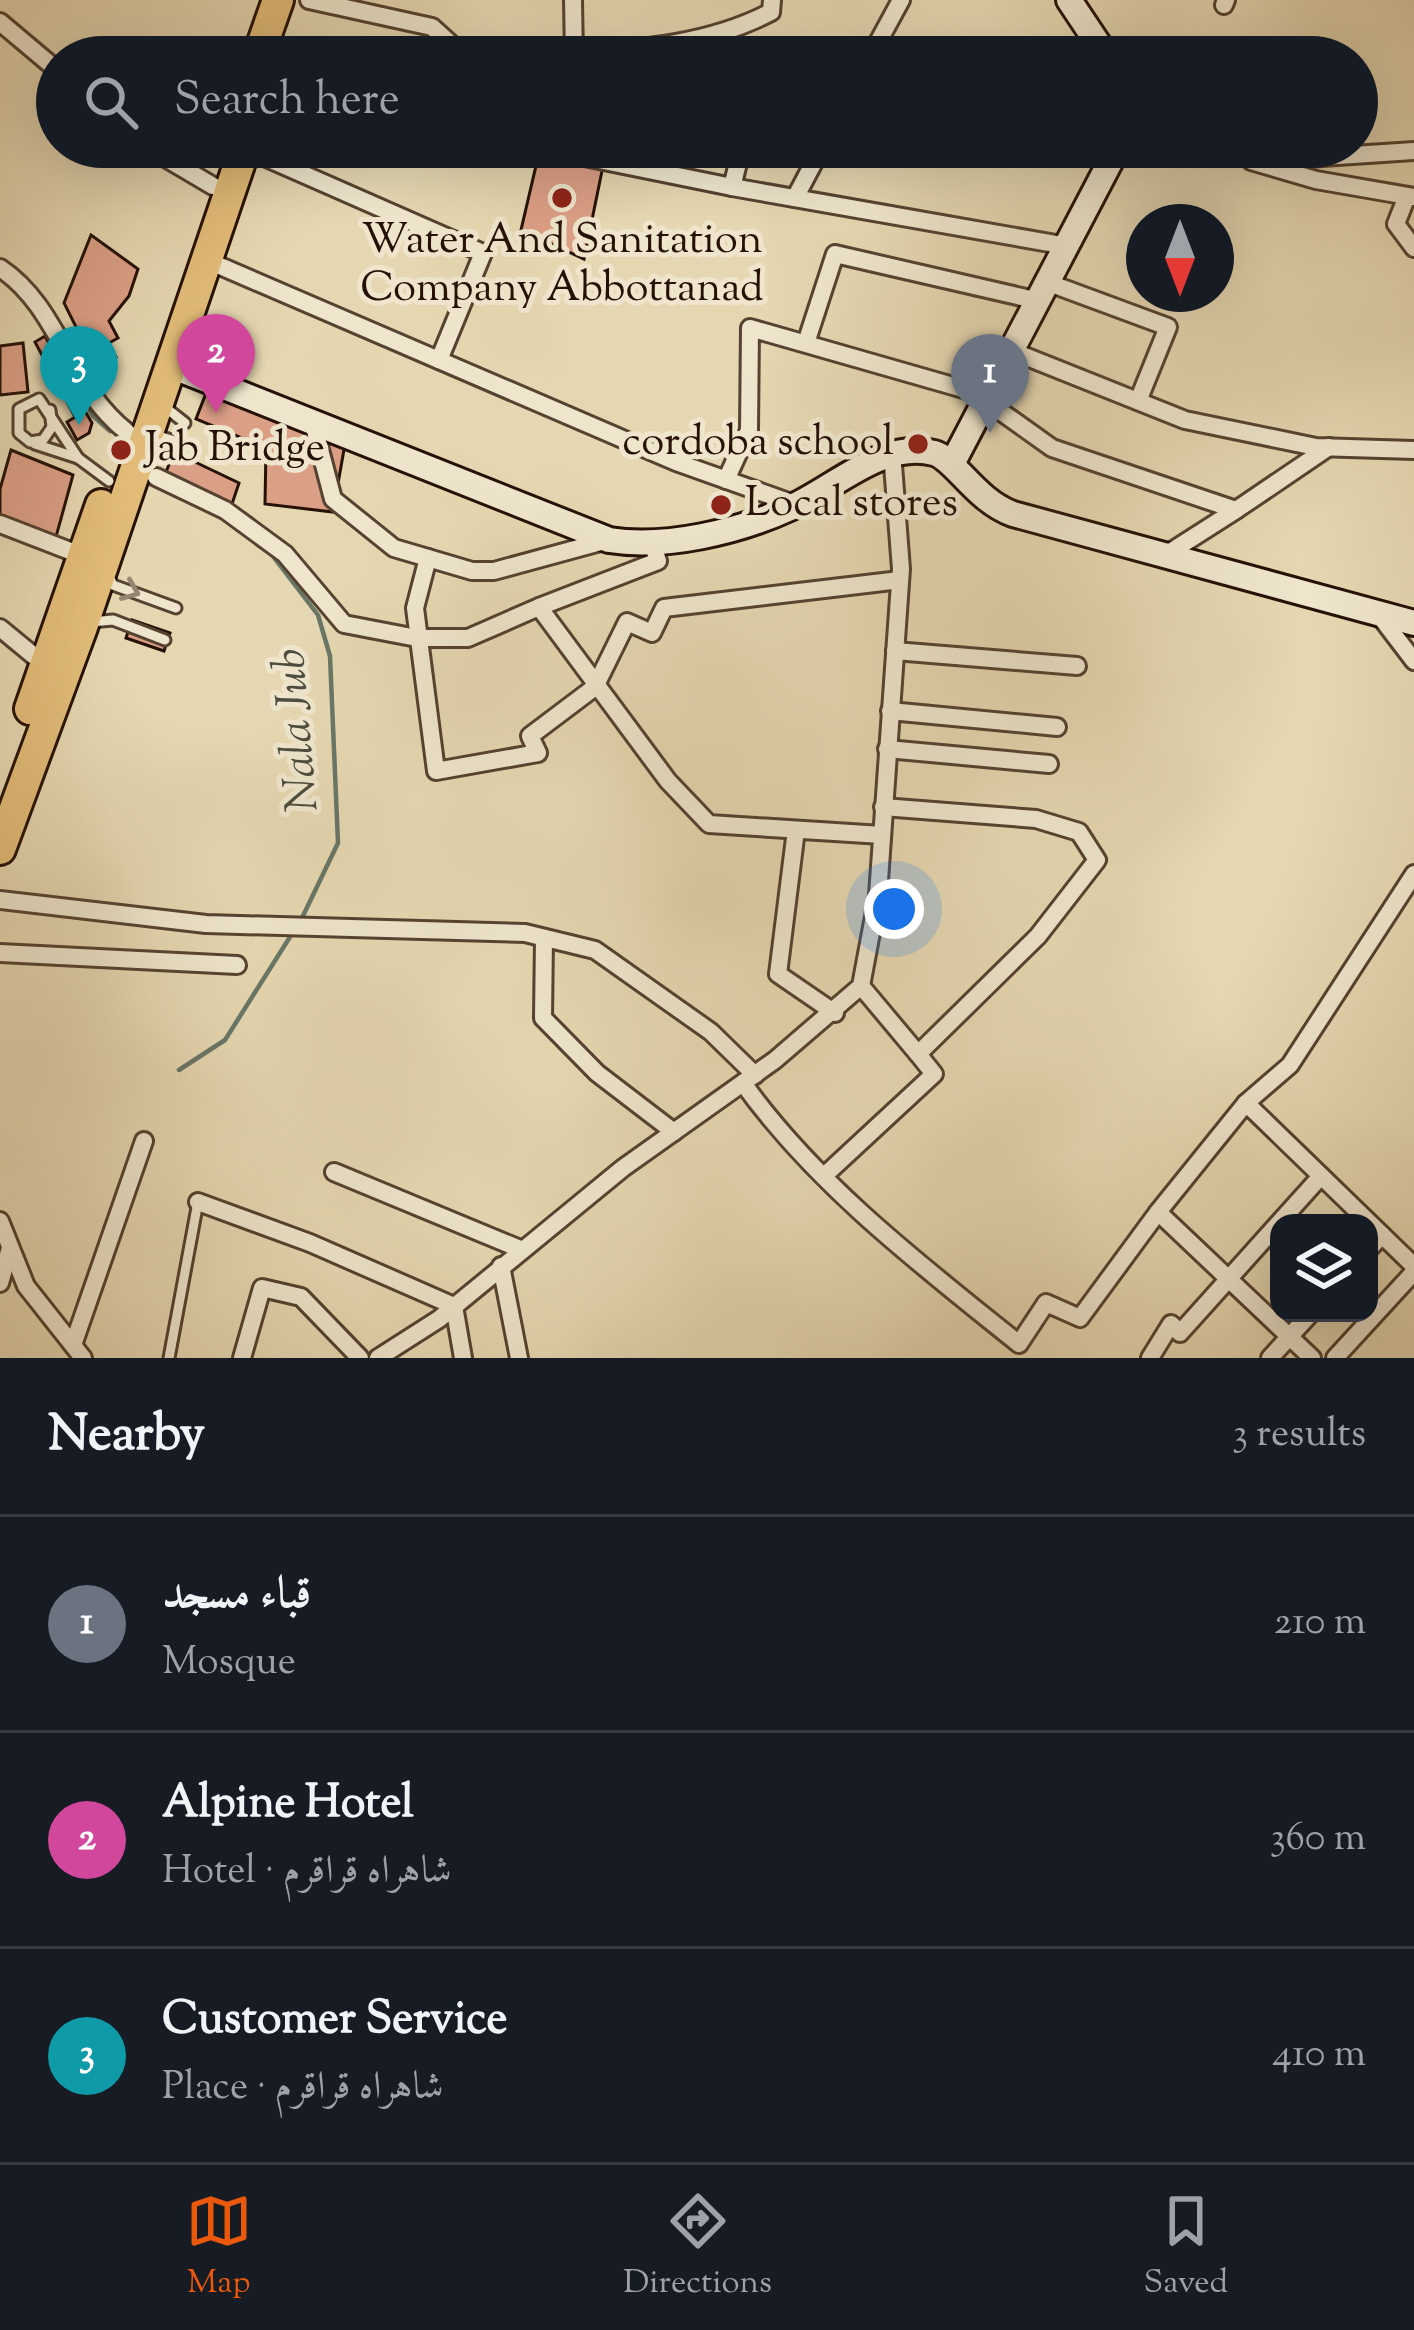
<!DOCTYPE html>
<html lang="en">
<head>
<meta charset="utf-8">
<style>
	:root { --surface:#171b24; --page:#242831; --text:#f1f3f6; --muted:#9ea1a6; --line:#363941; --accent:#ea580c }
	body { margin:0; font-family:"Sorts Mill Goudy",Amiri,serif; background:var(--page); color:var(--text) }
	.controls { position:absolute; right:36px; bottom:36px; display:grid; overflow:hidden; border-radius:24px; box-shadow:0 12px 48px #0002 }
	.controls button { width:108px; height:108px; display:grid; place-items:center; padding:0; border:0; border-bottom:3px solid var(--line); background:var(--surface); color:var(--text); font:60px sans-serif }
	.compass { position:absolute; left:1126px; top:204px; width:108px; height:108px; border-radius:50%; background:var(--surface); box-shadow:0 12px 48px #0002; rotate:180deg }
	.you { position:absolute; left:894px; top:909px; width:42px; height:42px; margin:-30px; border:9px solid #fff; border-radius:50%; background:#1a73e8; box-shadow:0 0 0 18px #1a73e833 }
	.badge { display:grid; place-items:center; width:78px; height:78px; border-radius:50%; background:var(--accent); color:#fff; font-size:39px; font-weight:700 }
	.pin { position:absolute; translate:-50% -99px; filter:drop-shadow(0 3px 6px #0008) }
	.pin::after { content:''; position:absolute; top:63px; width:42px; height:36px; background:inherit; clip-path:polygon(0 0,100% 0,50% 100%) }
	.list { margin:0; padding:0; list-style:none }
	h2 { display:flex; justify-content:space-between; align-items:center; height:156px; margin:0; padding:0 48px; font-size:51px }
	h2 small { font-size:39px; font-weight:400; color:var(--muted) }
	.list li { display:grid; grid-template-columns:78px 1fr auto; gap:36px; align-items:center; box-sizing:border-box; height:216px; padding:0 48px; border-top:3px solid var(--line) }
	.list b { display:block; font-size:45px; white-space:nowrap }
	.list p { margin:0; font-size:39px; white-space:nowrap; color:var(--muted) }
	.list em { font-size:39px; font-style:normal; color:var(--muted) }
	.icon { flex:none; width:66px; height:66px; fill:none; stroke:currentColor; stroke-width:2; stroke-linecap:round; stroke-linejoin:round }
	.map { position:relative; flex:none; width:1414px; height:1358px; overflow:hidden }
	.search { position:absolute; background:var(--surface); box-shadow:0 12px 48px #0002; left:36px; right:36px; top:36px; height:132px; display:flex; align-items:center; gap:30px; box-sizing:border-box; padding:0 42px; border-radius:66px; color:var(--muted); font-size:45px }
	.sheet { height:804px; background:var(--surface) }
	nav { display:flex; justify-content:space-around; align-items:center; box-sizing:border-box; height:168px; border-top:3px solid var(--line); background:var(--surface); font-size:33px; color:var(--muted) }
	nav a { display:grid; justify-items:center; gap:6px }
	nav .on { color:var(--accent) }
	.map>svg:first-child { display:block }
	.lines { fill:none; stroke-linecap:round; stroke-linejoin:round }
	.stream { stroke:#697666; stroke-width:4.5 }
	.building { fill:#db9f86; stroke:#251105; stroke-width:3 }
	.lane-casing { stroke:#554230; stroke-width:15 }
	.street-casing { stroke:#554230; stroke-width:22 }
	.secondary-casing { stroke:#251105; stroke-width:30 }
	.highway-casing { stroke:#251105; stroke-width:36 }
	.lane { stroke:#eee5cc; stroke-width:9 }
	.street { stroke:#eee5cc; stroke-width:16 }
	.secondary { stroke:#eee5cc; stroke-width:24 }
	.highway { stroke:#e2bc78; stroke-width:30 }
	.oneway { stroke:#948672 }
	.poi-dot { fill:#8f2418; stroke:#eee5cc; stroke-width:4.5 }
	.labels { text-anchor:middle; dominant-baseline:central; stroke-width:10; stroke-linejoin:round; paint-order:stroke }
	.poi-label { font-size:42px; fill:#251105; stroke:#eee5cc; text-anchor:start }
	.water-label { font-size:45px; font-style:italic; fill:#4d4c3e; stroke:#eee5cc }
</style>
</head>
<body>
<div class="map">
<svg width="1414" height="1358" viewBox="0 0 1414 1358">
	<rect width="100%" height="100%" fill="#e5d7b1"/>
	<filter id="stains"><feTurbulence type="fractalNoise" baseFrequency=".00167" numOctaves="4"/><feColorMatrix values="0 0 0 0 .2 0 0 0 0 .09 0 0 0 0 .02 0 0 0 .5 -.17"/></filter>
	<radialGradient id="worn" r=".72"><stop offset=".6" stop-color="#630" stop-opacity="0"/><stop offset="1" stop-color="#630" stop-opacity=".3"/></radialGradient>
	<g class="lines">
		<g class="stream">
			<polyline points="60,357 93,416 110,431"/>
			<polyline points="272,555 318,615 330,656 338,843 301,920"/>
			<polyline points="179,1070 225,1040 295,929"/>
		</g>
	</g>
	<g class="building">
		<polygon points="539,153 603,166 584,259 521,230"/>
		<polygon points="91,235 138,269 129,296 109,321 118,338 109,343 116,357 96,367 64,303"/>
		<polygon points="45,336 85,411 75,417 35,342"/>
		<polygon points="23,343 28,392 0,395 0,346"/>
		<polygon points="208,388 345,444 333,512 265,504 266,448 196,419"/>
		<polygon points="85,411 92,423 89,433 77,440 67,422"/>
		<polygon points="11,450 73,475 54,544 0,522 0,489"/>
		<polygon points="174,452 239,483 232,504 166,472"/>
		<polygon points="132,620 170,633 164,651 126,638"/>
	</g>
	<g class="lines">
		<defs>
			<g id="lane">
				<polyline points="166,408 185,423"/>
				<polyline points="50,410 52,427 43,440 30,442 19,433 19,409 39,399 78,458"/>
				<polyline points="155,435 178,442"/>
				<polyline points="35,444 78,458 109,481"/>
				<polyline points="108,575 113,585 176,608"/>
				<polyline points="91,622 113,620 165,640"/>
				<polyline points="169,1358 198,1202"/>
			</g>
			<g id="street">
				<polyline points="309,0 432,27 464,56 530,57"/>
				<polyline points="573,0 574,57"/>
				<polyline points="1224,5 1226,0"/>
				<polyline points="0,22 57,70"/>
				<path d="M 574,54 C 642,49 710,44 771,12 L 772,0"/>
				<polyline points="870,57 901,0"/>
				<polyline points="147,147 213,186"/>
				<polyline points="535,147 732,187 742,147"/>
				<polyline points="1186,147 1307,158 1414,151"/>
				<polyline points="244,148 483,253 439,360"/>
				<polyline points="1251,161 1316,180 1414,197"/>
				<polyline points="732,187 1067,246"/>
				<polyline points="1407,196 1396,224 1414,248"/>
				<polyline points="795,198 822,147"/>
				<polyline points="206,260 676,462 797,505"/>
				<path d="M 0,268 C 61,309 67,385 127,432"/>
				<polyline points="1049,283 1168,327 1138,401"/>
				<polyline points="806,343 835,254 1039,301"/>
				<polyline points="1012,351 1185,420 1316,447 1414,450"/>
				<polyline points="986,401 1052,448 1236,510 1329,447"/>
				<polyline points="313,423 333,499 394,548 472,571 494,571 608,540"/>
				<polyline points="156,477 225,510 285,554 344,624 417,638 468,638 539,607"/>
				<polyline points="726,480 749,430 750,328 988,396"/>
				<polyline points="0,524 83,556"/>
				<polyline points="652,542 658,561 539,607 668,781 709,824 882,835"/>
				<polyline points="1164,556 1236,510"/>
				<polyline points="428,558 415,608 436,771 538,753 530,736 595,687 627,622 652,633 664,608 900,580"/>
				<polyline points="1379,615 1414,661"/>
				<polyline points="0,628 45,665"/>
				<polyline points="895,651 1077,666"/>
				<polyline points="890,711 1057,727"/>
				<polyline points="887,749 1049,764"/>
				<polyline points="796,830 778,974 835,1013"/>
				<polyline points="0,900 206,924 525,933 595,950 711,1032 755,1075"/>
				<polyline points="544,938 543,1018 597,1073 674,1132"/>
				<polyline points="0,953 237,965"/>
				<polyline points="861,986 918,1054 1038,936 1097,860 1079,832 1036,819 883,807"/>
				<path d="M 743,1083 C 816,1185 922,1266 1019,1344 L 1046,1303 L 1080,1318 L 1158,1212"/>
				<polyline points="1246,1103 1414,1266"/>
				<polyline points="334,1172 520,1249"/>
				<polyline points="825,1175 934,1074 918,1054"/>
				<polyline points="198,1202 310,1243 454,1306 463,1358"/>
				<polyline points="0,1221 26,1286 83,1358"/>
				<polyline points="1369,1249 1382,1235"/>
				<polyline points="501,1266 519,1358"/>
				<polyline points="0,1283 10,1248"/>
				<polyline points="73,1345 144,1141"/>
				<polyline points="242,1358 262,1288 301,1297 360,1358"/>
				<polyline points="378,1358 439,1319 623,1168 775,1060 861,986 878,895 901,569 892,452"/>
				<polyline points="1150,1358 1171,1324 1180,1333 1321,1176"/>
				<polyline points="1270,1358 1311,1313"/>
				<polyline points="1312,1358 1158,1212 1246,1103 1290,1065 1414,874"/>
				<polyline points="1335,1358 1414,1272"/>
			</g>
			<g id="secondary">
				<polyline points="1069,0 1107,57"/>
				<path d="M 169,365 L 609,540 C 665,549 738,532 790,508 C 835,488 882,440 934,453 C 954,458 976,501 1013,514 L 1414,623"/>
				<polyline points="952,464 1118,147"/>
			</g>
			<g id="highway">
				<polyline points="258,57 278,0"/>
				<polyline points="30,709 101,505"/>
				<polyline points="0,849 82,627 245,147"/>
			</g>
		</defs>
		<use href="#lane" class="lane-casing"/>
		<use href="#street" class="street-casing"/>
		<use href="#secondary" class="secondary-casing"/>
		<use href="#highway" class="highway-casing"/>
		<use href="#lane" class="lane"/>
		<use href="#street" class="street"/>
		<use href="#secondary" class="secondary"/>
		<use href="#highway" class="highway"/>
	</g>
	<defs><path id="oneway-chevron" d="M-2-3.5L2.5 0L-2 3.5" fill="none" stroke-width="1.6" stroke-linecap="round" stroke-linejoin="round" transform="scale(3)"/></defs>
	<use class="oneway" href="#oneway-chevron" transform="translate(131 591) rotate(22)"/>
	<g class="poi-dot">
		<circle cx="562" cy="198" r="12"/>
		<circle cx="918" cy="444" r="12"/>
		<circle cx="121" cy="450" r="12"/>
		<circle cx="721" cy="505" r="12"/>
	</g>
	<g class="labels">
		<g class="poi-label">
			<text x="562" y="242" text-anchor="middle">Water And Sanitation<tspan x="562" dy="48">Company Abbottanad</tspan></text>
			<text x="894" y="444" text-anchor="end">cordoba school</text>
			<text x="145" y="450">Jab Bridge</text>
			<text x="745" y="505">Local stores</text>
		</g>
		<g class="water-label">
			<text transform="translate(299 730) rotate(-95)">Nala Jub</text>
		</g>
	</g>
	<rect width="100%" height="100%" filter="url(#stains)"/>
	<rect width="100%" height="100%" fill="url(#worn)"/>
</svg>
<div class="controls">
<button><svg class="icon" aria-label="layers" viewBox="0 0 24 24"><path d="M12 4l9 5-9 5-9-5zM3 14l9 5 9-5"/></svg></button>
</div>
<svg class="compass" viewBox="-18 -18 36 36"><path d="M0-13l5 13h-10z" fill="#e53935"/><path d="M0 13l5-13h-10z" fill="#9ea1a6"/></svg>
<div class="you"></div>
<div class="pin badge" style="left:990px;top:433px;background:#6b7280">1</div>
<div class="pin badge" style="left:216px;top:413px;background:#d1479c">2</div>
<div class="pin badge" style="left:79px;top:425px;background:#0f9aa8">3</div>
<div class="search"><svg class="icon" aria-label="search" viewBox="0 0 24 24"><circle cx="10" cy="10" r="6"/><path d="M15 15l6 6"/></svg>Search here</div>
</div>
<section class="sheet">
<h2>Nearby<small>3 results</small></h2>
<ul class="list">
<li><span class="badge" style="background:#6b7280">1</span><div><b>قباء مسجد</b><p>Mosque</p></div><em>210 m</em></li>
<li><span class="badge" style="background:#d1479c">2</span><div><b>Alpine Hotel</b><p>Hotel · شاہراہ قراقرم</p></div><em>360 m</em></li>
<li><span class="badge" style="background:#0f9aa8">3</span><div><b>Customer Service</b><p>Place · شاہراہ قراقرم</p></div><em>410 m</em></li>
</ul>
</section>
<nav>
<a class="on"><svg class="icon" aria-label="map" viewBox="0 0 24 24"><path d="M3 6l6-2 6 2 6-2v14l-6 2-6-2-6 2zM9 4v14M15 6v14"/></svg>Map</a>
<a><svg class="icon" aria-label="directions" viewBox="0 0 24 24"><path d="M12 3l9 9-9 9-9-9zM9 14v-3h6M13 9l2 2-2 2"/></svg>Directions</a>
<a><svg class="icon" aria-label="saved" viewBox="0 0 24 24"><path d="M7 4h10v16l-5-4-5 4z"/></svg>Saved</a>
</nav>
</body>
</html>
